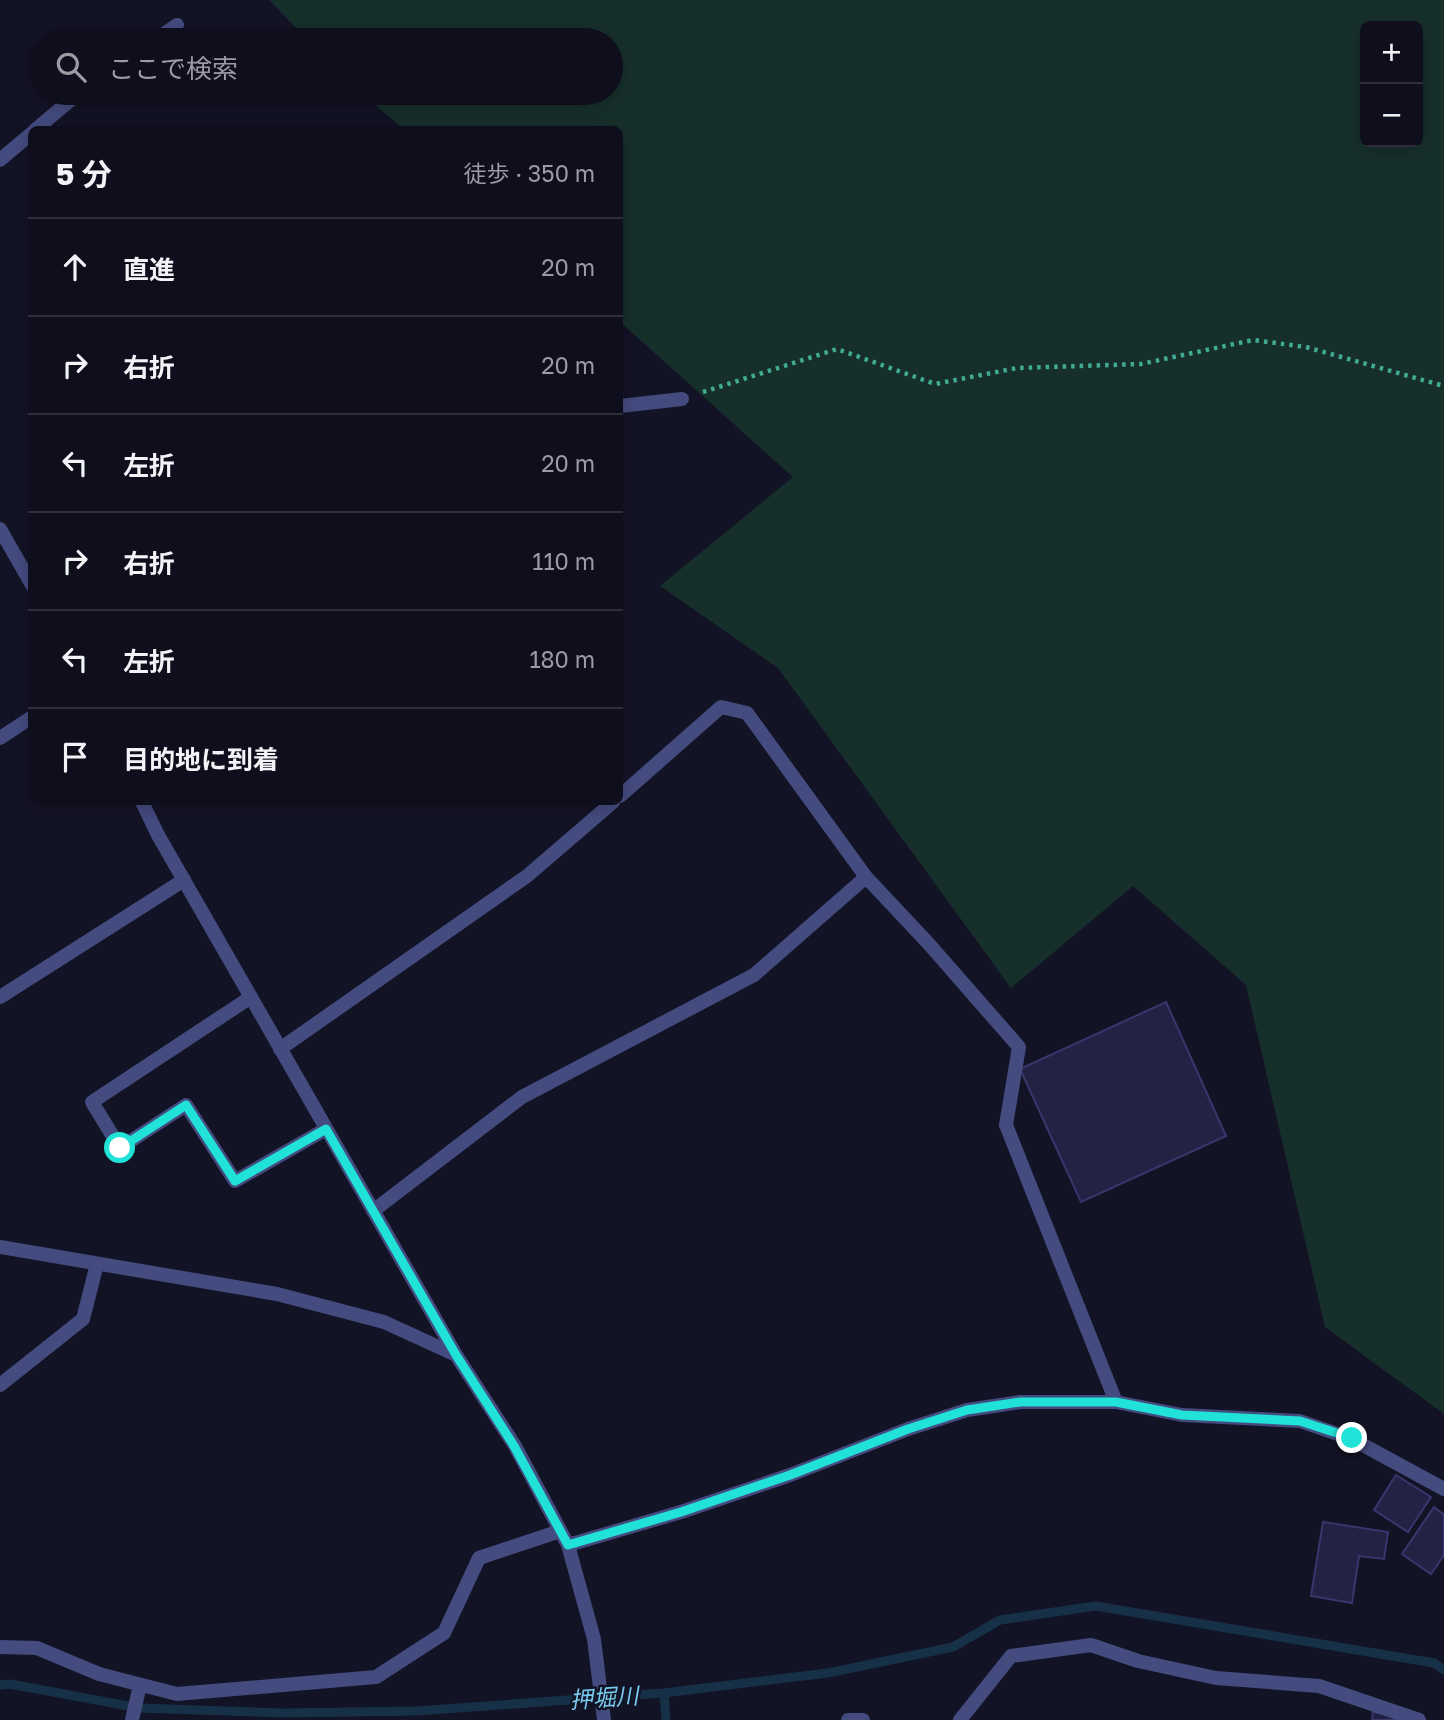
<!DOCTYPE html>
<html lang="ja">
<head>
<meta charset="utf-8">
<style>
	:root { --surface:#0e0e1c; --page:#171725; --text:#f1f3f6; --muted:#9b9ca3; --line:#2e2e3b }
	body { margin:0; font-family:"Golos Text","Noto Sans JP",sans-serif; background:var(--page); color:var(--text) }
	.controls { position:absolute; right:21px; top:21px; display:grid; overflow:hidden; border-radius:10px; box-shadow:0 4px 18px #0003 }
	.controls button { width:63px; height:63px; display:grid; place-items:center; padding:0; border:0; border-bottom:2px solid var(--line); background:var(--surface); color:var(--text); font:35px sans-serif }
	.stop { position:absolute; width:21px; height:21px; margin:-16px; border:5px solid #21e2d7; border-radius:50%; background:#fff }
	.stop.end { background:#21e2d7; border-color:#fff; box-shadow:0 2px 7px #0008 }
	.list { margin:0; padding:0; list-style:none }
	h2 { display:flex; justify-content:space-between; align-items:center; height:91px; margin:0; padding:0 28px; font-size:30px }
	h2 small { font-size:23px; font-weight:400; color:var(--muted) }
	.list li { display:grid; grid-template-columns:46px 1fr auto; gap:21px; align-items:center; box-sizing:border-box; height:98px; padding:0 28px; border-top:2px solid var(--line) }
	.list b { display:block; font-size:26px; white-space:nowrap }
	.list em { font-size:23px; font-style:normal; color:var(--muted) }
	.icon { flex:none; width:38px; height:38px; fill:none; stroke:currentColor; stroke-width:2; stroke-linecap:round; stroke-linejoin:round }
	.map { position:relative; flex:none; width:1444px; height:1720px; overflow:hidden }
	.search { position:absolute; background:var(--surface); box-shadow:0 4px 18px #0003; left:28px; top:28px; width:595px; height:77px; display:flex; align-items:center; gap:18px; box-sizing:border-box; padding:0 24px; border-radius:38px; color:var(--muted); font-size:26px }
	.panel { position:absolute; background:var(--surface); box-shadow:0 4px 18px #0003; left:28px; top:126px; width:595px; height:679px; border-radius:10px }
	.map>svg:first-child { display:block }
	.green { fill:#172f2b; fill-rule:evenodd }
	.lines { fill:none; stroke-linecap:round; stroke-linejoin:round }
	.stream { stroke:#163047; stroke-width:9 }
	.building { fill:#232144; stroke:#39366d; stroke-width:2 }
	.path { stroke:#40ab94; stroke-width:4.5; stroke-dasharray:3.5 5; stroke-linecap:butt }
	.lane { stroke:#444b7f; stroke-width:14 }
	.street { stroke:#444b7f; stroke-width:14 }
	.route { stroke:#21e2d7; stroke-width:9 }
	.labels { text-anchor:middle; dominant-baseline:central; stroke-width:5; stroke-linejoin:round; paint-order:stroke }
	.water-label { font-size:23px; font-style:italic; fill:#78c9ed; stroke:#131326 }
</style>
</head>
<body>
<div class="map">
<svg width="1444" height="1720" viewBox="0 0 1444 1720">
	<rect width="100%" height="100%" fill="#131326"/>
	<path class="green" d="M 269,0 L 1444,0 L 1444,1414 L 1325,1327 L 1246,985 L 1133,886 L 1011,988 L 778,668 L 660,586 L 793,477 L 620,322 L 620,130 L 403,129 L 362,93 L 611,93 L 611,40 L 308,40 ZM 1365,26 L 1418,26 L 1418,142 L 1365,142 Z"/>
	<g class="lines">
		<g class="stream">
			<polyline points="0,1685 10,1684 139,1708 283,1713 417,1711 664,1693 828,1673 953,1647 1000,1620 1096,1606 1434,1663 1444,1670"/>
			<polyline points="664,1693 666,1720"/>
		</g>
	</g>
	<g class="building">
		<polygon points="1166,1002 1226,1136 1081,1202 1020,1069"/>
		<polygon points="1396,1475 1431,1497 1408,1532 1374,1510"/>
		<polygon points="1434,1507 1444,1515 1444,1555 1431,1574 1402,1554"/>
		<polygon points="1323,1522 1388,1532 1384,1559 1359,1556 1352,1603 1311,1596"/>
		<polygon points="1373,1712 1416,1720 1372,1720"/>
	</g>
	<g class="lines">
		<polyline class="path" points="703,392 837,349 935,384 1017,368 1141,364 1253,340 1306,347 1444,386"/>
		<g class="lane">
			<polyline points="155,40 177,25"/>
			<polyline points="35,130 79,93"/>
			<polyline points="0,160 32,133"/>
			<polyline points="620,796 721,707 747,713 866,877 928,943 1019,1047 1006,1125"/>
			<polyline points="0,997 184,880"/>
			<polyline points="251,997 92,1102 120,1148 186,1105 235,1181 326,1129"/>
			<polyline points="280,1049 527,876 613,802"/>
			<polyline points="373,1211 522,1097 754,975 866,877"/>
			<polyline points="0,1647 37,1648 99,1674 177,1694 376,1677 444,1633 479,1558 560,1531"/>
			<polyline points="848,1720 863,1720"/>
			<polyline points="960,1720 1011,1656 1091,1645 1138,1661 1216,1678 1319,1686 1419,1720"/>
		</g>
		<g class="street">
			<polyline points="620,406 682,399"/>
			<polyline points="0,529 32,585"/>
			<polyline points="0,738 32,717"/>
			<polyline points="142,802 158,835 456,1355"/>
			<polyline points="1006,1125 1116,1402"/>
			<polyline points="0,1247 277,1294 384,1322 456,1355 515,1446 568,1545 594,1639 604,1720"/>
			<polyline points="0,1385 83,1319 97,1264"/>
			<polyline points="568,1545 681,1512 790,1475 908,1429 967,1410 1020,1402 1116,1402 1182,1415 1300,1421 1352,1439 1444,1489"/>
			<polyline points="132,1720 140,1685"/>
		</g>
	</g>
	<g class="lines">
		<polyline class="route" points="120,1148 186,1105 235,1181 326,1129 456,1355 514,1446 568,1545 681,1512 790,1475 908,1429 967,1410 1020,1402 1116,1402 1182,1415 1300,1421 1352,1438"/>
	</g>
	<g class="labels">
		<g class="water-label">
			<text transform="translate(604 1697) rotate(-4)">押堀川</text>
		</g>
	</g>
</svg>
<div class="controls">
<button>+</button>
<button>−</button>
</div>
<div class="stop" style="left:120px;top:1148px"></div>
<div class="stop end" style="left:1352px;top:1438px"></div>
<div class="search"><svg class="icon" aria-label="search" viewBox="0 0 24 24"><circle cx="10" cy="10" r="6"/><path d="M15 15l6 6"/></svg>ここで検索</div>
<section class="panel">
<h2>5 分<small>徒歩 · 350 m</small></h2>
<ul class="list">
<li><svg class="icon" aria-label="ahead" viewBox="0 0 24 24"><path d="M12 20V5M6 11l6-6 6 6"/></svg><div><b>直進</b></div><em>20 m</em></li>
<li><svg class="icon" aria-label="right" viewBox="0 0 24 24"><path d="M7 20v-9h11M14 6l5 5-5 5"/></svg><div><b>右折</b></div><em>20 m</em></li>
<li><svg class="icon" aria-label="left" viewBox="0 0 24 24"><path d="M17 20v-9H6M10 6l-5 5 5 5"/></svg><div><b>左折</b></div><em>20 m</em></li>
<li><svg class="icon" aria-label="right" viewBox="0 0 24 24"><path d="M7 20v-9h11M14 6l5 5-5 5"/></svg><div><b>右折</b></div><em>110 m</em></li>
<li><svg class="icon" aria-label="left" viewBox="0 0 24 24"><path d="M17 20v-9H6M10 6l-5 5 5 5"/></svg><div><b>左折</b></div><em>180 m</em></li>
<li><svg class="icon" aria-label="arrive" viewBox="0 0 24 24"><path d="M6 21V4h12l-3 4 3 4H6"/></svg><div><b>目的地に到着</b></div></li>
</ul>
</section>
</div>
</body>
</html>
